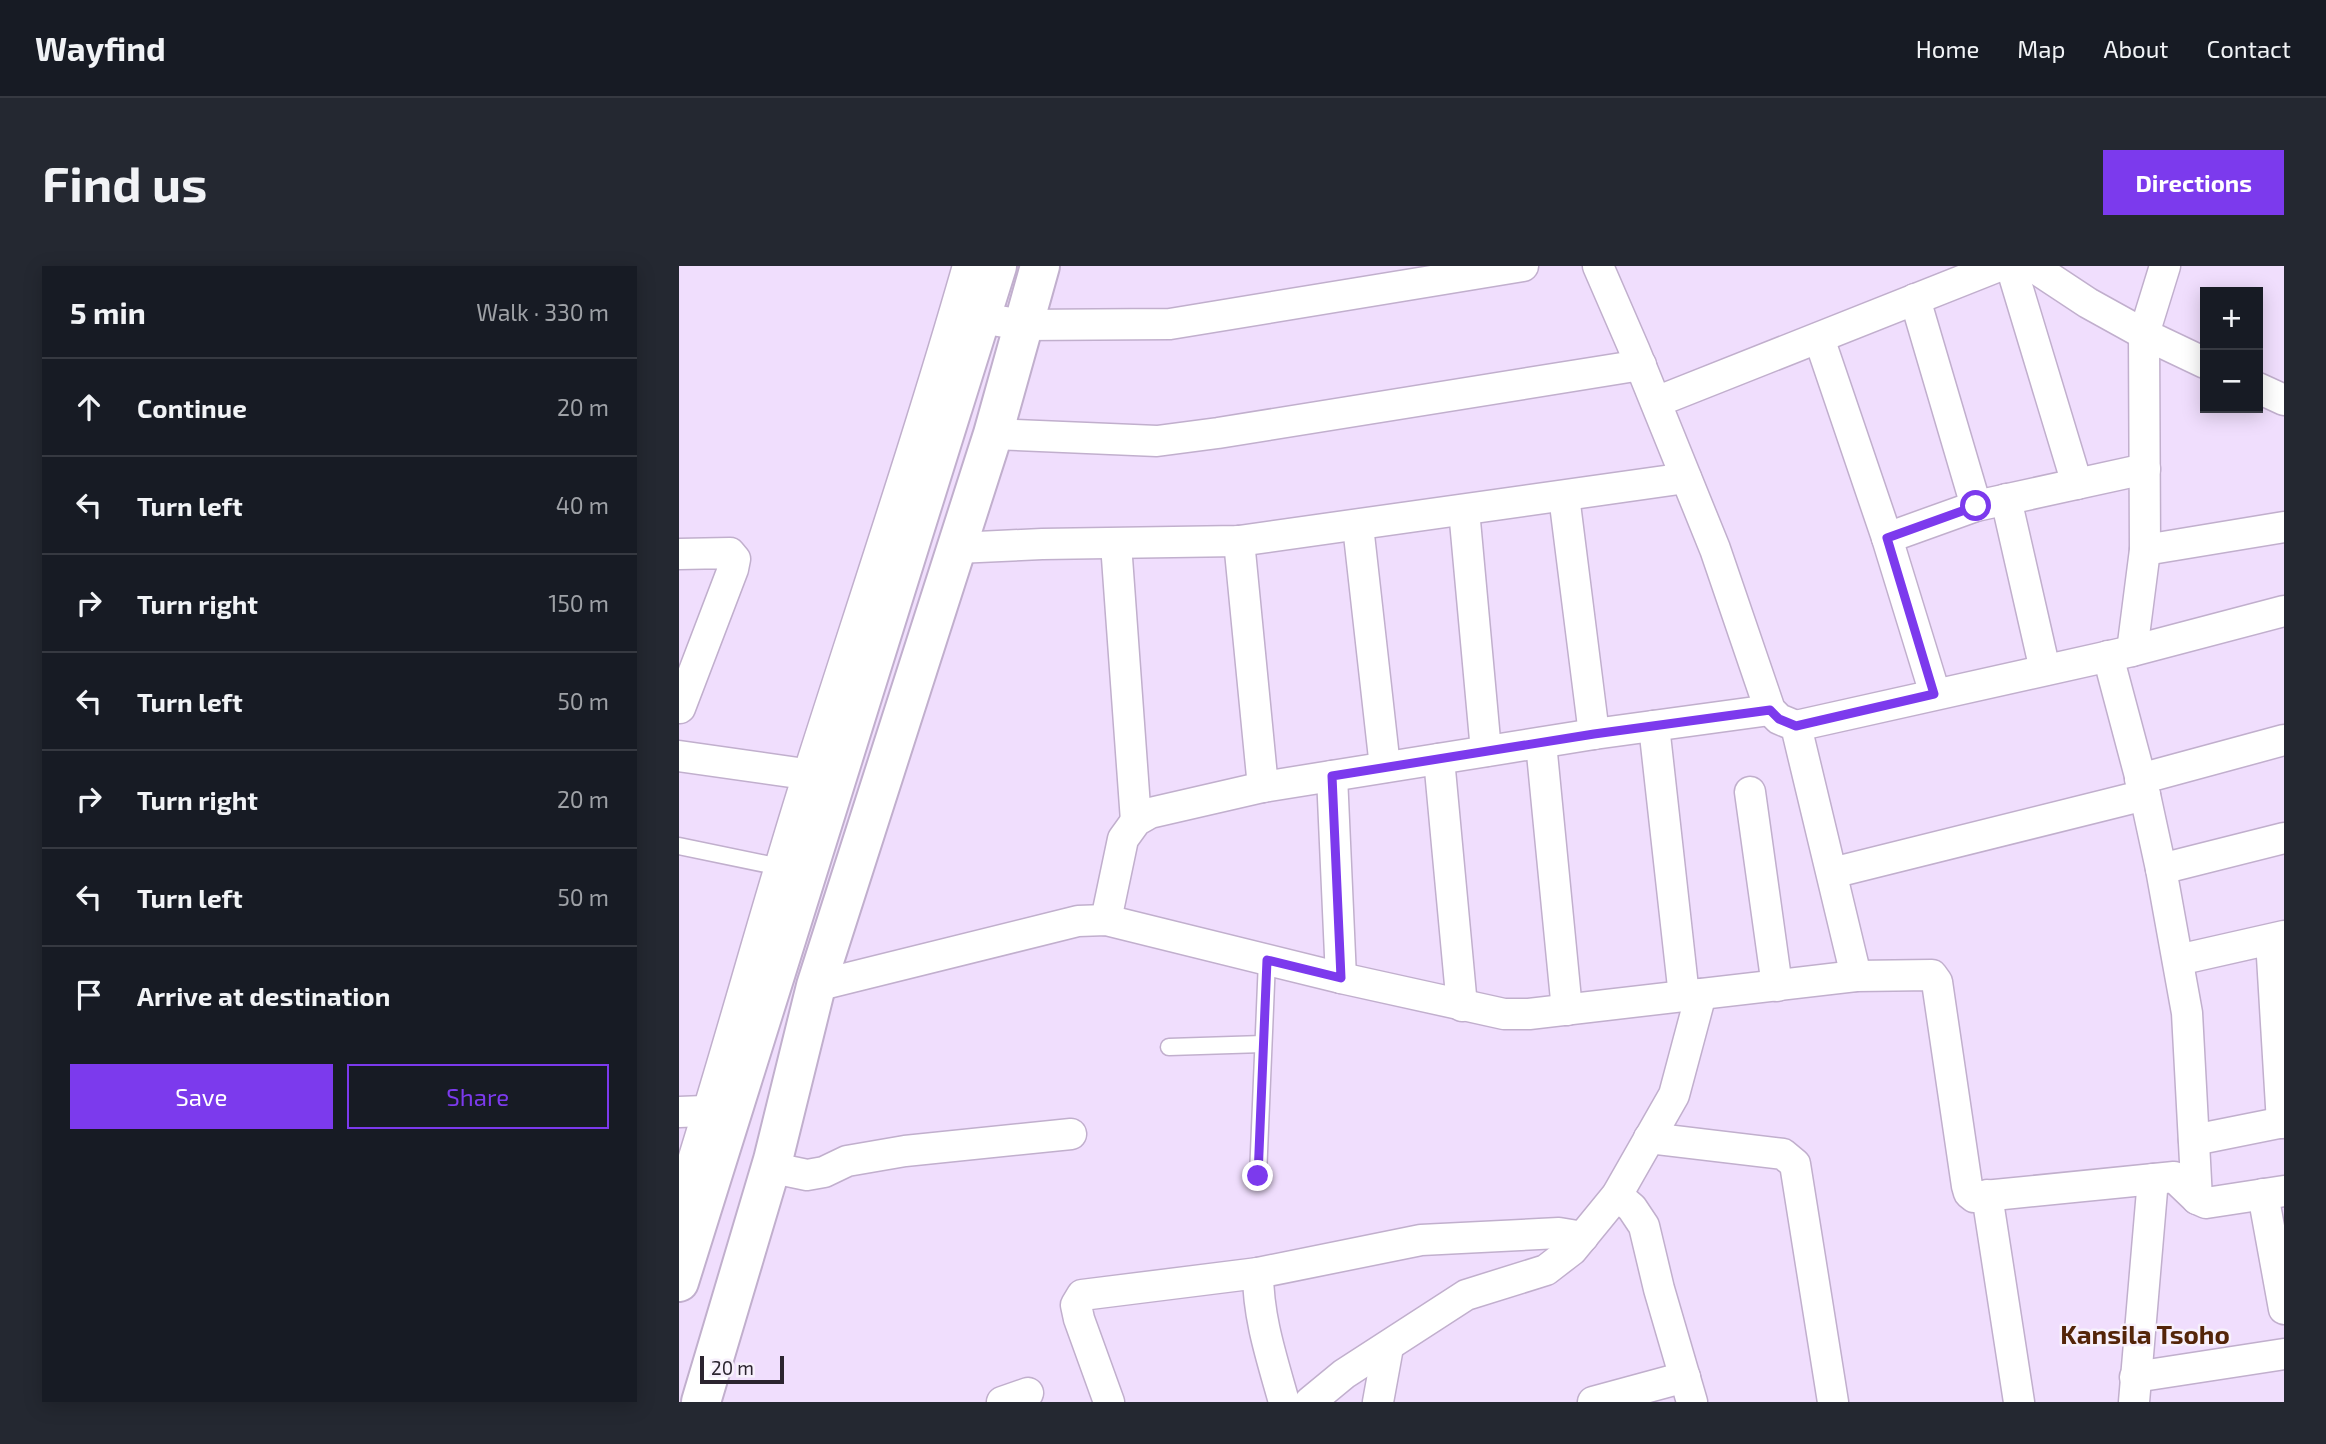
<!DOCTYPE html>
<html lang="en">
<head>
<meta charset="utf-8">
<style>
	:root { --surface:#171b24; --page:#242831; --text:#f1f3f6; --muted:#9ea1a6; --line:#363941; --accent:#7c3aed }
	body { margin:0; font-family:"Exo 2",sans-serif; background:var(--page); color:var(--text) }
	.controls { position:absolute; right:21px; top:21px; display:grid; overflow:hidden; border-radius:0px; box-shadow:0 4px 18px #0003 }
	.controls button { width:63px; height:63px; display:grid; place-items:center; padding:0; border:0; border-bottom:2px solid var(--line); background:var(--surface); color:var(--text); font:35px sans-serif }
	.scale { position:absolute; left:21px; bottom:18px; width:84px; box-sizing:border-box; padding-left:7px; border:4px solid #2b242f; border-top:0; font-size:19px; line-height:24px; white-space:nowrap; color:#2b242f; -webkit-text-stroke:5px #f7f0fc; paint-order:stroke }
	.stop { position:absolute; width:21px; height:21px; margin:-16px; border:5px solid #7c3aed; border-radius:50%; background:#fff }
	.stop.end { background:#7c3aed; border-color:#fff; box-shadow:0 2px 7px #0008 }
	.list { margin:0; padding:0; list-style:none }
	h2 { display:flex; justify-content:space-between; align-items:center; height:91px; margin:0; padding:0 28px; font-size:30px }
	h2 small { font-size:23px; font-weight:400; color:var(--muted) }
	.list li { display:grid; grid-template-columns:46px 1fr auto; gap:21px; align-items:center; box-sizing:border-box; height:98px; padding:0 28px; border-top:2px solid var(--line) }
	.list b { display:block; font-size:26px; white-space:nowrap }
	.list em { font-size:23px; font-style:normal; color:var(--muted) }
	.actions { display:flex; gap:14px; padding:21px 28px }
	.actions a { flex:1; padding:16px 0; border:2px solid var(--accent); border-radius:0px; text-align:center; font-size:24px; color:var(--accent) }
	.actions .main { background:var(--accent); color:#fff }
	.icon { flex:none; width:38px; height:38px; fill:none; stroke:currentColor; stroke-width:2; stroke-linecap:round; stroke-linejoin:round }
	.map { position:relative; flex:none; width:1605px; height:1136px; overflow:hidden; border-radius:0px }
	header { display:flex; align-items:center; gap:42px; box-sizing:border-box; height:98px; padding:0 35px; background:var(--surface); border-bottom:2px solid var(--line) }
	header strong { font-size:33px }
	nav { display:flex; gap:38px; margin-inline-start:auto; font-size:24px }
	.intro { display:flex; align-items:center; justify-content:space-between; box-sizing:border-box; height:168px; padding:0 42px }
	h1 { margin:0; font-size:49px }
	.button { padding:18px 32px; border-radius:0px; background:var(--accent); color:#fff; font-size:24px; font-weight:700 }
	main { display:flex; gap:42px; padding:0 42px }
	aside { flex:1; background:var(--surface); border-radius:0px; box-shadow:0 4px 18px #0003 }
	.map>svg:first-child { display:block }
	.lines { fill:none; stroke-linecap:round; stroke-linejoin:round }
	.lane-casing { stroke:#c1afcd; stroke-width:19 }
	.street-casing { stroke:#c1afcd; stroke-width:33 }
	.secondary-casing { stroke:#c1afcd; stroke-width:42 }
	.lane { stroke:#fff; stroke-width:16 }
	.street { stroke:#fff; stroke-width:30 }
	.secondary { stroke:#fff; stroke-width:38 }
	.route { stroke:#7c3aed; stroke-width:9 }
	.labels { text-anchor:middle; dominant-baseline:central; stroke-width:5; stroke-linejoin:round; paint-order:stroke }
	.quarter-label { font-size:26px; font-weight:bold; fill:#542509; stroke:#f7f0fc }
</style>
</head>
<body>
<header>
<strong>Wayfind</strong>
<nav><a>Home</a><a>Map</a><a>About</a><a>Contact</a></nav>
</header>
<div class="intro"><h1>Find us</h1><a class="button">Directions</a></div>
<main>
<aside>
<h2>5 min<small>Walk · 330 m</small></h2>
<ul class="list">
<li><svg class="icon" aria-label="ahead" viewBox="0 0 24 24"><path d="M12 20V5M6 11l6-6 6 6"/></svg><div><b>Continue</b></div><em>20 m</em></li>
<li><svg class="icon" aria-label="left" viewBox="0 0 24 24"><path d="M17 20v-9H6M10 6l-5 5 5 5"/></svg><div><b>Turn left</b></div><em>40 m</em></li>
<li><svg class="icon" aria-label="right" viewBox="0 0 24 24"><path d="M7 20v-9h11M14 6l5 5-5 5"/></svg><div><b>Turn right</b></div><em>150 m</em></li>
<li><svg class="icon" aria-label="left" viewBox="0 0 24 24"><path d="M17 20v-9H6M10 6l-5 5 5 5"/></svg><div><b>Turn left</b></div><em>50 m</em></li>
<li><svg class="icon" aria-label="right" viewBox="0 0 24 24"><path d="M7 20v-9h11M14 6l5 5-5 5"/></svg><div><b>Turn right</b></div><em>20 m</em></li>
<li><svg class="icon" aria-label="left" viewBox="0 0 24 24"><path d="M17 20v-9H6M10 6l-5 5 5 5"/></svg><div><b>Turn left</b></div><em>50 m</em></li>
<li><svg class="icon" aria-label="arrive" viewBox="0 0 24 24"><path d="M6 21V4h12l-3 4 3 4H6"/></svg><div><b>Arrive at destination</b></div></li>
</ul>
<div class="actions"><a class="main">Save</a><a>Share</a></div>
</aside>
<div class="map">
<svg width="1605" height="1136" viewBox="0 0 1605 1136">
	<rect width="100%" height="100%" fill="#f0defd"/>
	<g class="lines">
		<defs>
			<g id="lane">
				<polyline points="0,580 101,601"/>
				<polyline points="490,781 584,778"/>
				<polyline points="579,910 588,694"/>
			</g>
			<g id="street">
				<polyline points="919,0 955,83 1036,283 1091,444 1100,453 1117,460 1177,710"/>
				<polyline points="1332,0 1398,218"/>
				<polyline points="1353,0 1409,37 1465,68 1526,97"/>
				<polyline points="1236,33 1297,240"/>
				<polyline points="302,52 343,59 491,58 844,0"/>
				<polyline points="1140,72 1208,272 1256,428"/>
				<polyline points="1579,122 1605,134"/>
				<polyline points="977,136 1320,0"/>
				<polyline points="314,168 478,175 539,167 962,99"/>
				<polyline points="885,230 915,468"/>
				<polyline points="1327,233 1366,404"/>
				<polyline points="785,244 807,485"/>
				<polyline points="679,260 706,501"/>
				<polyline points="1208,272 1297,240 1466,203"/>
				<polyline points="560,275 584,521"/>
				<polyline points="437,278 457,555"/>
				<polyline points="278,282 363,278 560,275 1007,212"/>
				<polyline points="1466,284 1605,261"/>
				<polyline points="0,288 51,287 56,293 54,303 1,442"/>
				<polyline points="1453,385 1466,284 1465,68 1486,0"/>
				<polyline points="1429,390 1466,529 1482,603 1508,747 1518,933"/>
				<polyline points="975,460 1005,730"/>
				<polyline points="1117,460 1453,385 1605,345"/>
				<polyline points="862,477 888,744"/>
				<polyline points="0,490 147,511"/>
				<polyline points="760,493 783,740"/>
				<polyline points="653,510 662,712"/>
				<polyline points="1461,513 1605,474"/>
				<polyline points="1071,526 1098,720"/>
				<polyline points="1482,603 1605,572"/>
				<polyline points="1153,607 1466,529"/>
				<polyline points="427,654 444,573 457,555 471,547 584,521 915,468 1091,444"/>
				<polyline points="1592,674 1603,857"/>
				<polyline points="1499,694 1605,670"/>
				<polyline points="137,720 399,655 427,654 662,712 825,748 850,748 1177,710 1253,709 1258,716 1288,920 1290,927 1295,931 1495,911 1518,933 1527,937 1605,925"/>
				<polyline points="0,846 49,844"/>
				<polyline points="970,872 1104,888 1116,898 1154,1136"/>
				<polyline points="1515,874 1605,856"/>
				<polyline points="94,894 104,904 128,909 145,906 168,895 226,885 392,868"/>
				<polyline points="1584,928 1605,1043"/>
				<polyline points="938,929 953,942 965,960 980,1023 1013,1136"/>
				<polyline points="1308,929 1340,1136"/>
				<path d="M 0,939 C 46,796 84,651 129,509 C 183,339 240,171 289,0"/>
				<path d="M 579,1007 C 579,1052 593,1093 605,1136"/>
				<polyline points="1456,1111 1605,1088"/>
				<polyline points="323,1136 349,1127"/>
				<polyline points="430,1136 400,1053 397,1039 403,1029 579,1007 742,974 880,967 904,971"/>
				<polyline points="631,1136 665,1108 787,1029 867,1004 893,984 938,929 995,829 1022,728"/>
				<polyline points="699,1136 709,1081"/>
				<polyline points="914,1136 1006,1111"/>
				<polyline points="1455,1136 1474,913"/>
			</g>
			<g id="secondary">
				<polyline points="0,1016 318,0"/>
				<polyline points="22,1136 94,894 137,720 314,168 361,0"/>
			</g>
		</defs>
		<use href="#lane" class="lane-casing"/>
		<use href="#street" class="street-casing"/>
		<use href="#secondary" class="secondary-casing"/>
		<use href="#lane" class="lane"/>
		<use href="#street" class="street"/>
		<use href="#secondary" class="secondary"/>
	</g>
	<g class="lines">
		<polyline class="route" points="579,910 588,694 662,712 653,510 915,468 1091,444 1100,453 1117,460 1255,428 1208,272 1297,240"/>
	</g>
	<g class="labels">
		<g class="quarter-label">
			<text x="1466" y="1067">Kansila Tsoho</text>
		</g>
	</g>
</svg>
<div class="controls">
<button>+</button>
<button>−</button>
</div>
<div class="scale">20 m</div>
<div class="stop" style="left:1297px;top:240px"></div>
<div class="stop end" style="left:579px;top:910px"></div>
</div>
</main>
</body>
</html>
